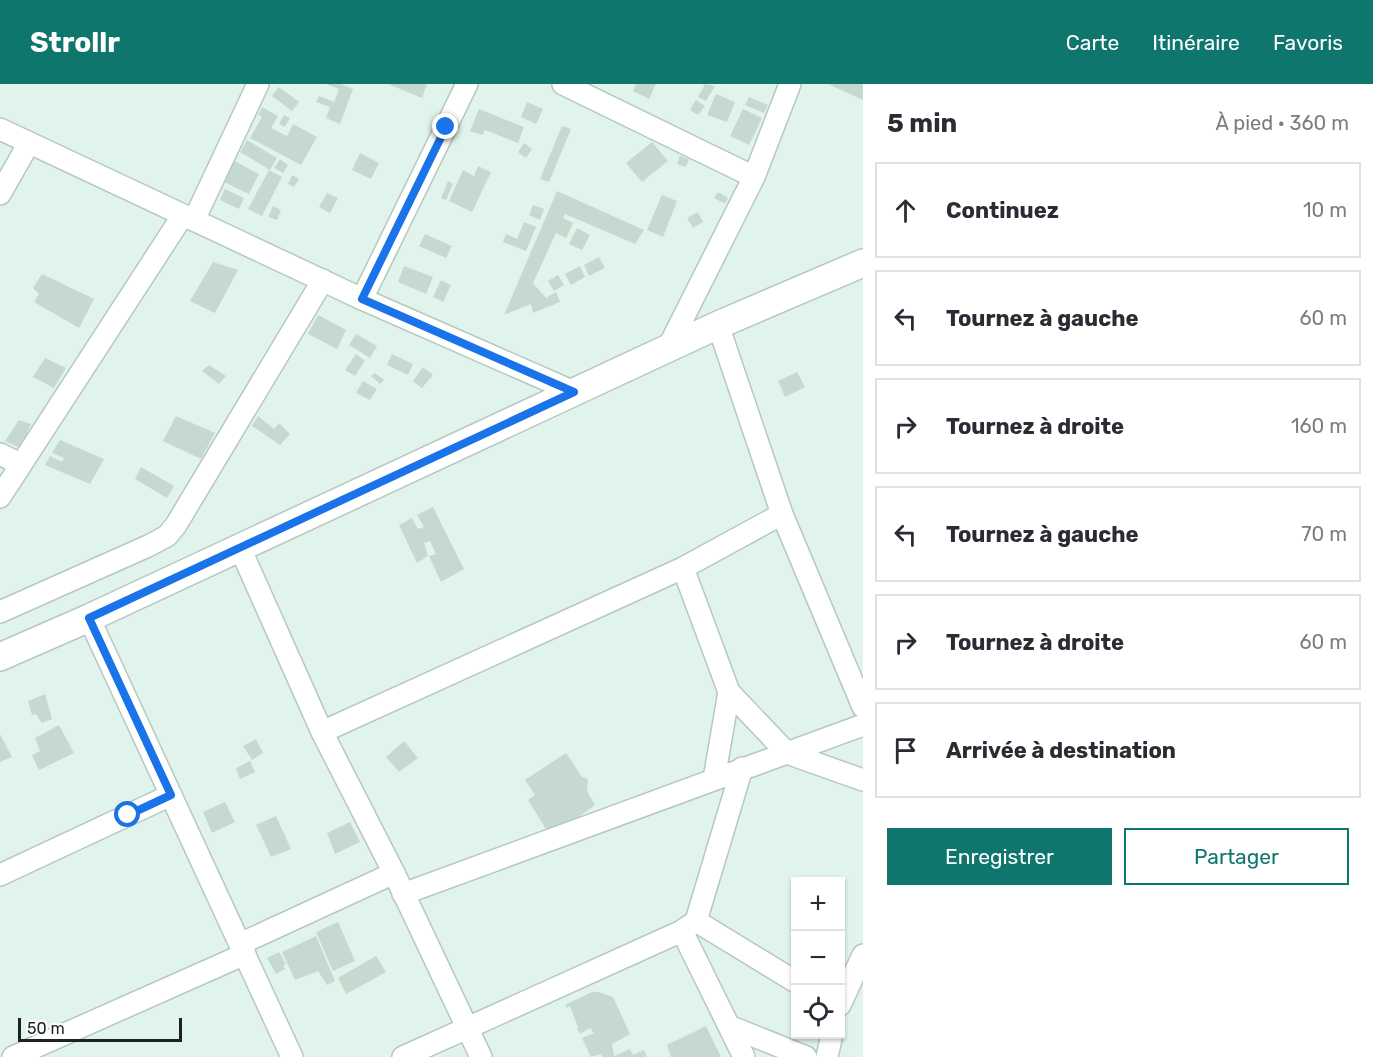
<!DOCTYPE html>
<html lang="fr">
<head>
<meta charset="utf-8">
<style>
	:root { --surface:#fff; --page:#f2f2f3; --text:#2b2b33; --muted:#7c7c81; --line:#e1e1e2; --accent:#0f766e }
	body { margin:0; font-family:Rubik,sans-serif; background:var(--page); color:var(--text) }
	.controls { position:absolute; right:18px; bottom:18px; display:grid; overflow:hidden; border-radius:0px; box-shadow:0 2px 4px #0004 }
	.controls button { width:54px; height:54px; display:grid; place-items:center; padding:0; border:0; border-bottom:2px solid var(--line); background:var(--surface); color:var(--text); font:30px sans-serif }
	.scale { position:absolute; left:18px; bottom:15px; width:164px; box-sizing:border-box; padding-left:6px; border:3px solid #1b221f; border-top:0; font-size:16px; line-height:21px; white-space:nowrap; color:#1b221f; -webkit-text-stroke:4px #fff; paint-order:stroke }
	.stop { position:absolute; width:18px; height:18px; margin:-14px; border:4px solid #1a73e8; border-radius:50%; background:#fff }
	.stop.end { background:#1a73e8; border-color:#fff; box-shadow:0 2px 6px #0008 }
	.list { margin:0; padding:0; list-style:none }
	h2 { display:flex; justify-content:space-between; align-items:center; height:78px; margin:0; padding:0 24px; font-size:26px }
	h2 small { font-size:20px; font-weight:400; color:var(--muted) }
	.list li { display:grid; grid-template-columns:39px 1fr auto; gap:18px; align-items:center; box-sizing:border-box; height:96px; margin:0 12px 12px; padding:0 12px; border:2px solid var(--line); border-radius:0px }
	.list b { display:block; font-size:22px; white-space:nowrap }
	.list em { font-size:20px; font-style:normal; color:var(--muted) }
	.actions { display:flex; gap:12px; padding:18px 24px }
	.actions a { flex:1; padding:14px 0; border:2px solid var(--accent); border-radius:0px; text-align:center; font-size:21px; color:var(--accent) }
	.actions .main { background:var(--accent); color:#fff }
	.icon { flex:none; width:33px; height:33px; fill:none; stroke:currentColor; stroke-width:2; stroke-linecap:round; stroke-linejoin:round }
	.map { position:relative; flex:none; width:863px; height:973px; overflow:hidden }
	header { display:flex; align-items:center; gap:36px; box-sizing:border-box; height:84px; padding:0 30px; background:var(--accent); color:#fff }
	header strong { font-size:28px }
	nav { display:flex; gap:33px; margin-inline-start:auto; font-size:21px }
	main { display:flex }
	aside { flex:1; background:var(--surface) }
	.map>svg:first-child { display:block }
	.building { fill:#c6d9d0 }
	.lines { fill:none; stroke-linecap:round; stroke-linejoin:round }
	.minor-casing { stroke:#b6c8c0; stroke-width:24 }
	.tertiary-casing { stroke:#b6c8c0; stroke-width:30 }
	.minor { stroke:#fff; stroke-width:21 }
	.tertiary { stroke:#fff; stroke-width:27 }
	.route { stroke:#1a73e8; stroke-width:8 }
</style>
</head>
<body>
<header>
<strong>Strollr</strong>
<nav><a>Carte</a><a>Itinéraire</a><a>Favoris</a></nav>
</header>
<main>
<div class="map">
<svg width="863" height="973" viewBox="0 0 863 973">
	<rect width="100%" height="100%" fill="#e1f4eb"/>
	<g class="building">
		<polygon points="326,0 341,0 353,5 340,40 326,34 330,23 316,18 319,12 334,18 339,5"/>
		<polygon points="388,0 427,0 422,14"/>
		<polygon points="636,0 656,0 649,15 633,7"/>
		<polygon points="705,0 715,2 706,17 698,13"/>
		<polygon points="828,0 863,0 863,16"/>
		<polygon points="279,3 299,18 292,27 272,12"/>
		<polygon points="716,10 735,18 727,38 707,31"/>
		<polygon points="749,13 768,21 764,29 745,21"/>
		<polygon points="696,16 705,22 698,31 690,26"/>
		<polygon points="527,18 543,25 536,40 521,33"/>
		<polygon points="262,23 278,32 271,44 287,52 293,40 317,53 301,81 250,54 262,33 258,31"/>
		<polygon points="479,25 524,43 518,59 485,46 482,51 470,47"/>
		<polygon points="743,25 762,34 749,61 730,52"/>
		<polygon points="284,31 290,34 285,43 279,40"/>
		<polygon points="562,42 571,45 549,98 540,95"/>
		<polygon points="247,56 277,74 270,86 240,68"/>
		<polygon points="652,58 668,77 642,98 626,79"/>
		<polygon points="524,59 532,65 526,74 518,68"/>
		<polygon points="360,69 379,79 371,95 352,86"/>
		<polygon points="680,72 689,75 686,83 677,80"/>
		<polygon points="231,75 259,90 249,110 220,96"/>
		<polygon points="280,75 288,81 283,89 274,84"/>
		<polygon points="478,82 491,88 472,128 449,117 463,86 474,92"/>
		<polygon points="269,86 282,93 262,132 248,125"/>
		<polygon points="292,91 299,95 294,103 288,100"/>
		<polygon points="448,97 453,100 446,116 441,114"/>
		<polygon points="225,105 244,114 239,125 220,116"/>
		<polygon points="557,107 644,146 635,160 565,130 563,134 573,139 566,154 556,149 533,199 546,214 556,208 560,218 533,229 531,220 504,231"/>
		<polygon points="718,108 728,114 725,120 714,114"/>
		<polygon points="327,109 338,114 330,129 319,123"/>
		<polygon points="662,111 677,117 663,153 647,146"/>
		<polygon points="533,121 544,125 540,136 529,131"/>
		<polygon points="273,122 281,126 277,136 268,133"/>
		<polygon points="698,128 703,138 693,144 687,134"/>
		<polygon points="524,138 536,143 526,167 503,158 506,150 517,155"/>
		<polygon points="577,144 590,151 582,166 569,160"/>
		<polygon points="425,150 452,162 446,174 419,162"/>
		<polygon points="599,173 605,184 589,192 584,181"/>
		<polygon points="213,178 238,186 215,229 190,217"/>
		<polygon points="404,182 433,193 426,210 398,198"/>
		<polygon points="580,182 585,193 571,201 565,190"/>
		<polygon points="42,190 94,215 79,244 34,218 39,210 33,204"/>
		<polygon points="558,191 564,201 554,207 548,197"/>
		<polygon points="441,196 451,201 443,218 433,213"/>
		<polygon points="318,231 346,246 337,265 308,250"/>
		<polygon points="356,250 377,262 370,274 349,261"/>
		<polygon points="356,270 365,277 355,292 345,286"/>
		<polygon points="392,270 413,280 408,291 387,281"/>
		<polygon points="45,274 66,284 54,304 33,293"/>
		<polygon points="209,281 226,292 219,300 202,287"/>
		<polygon points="423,283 433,291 422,304 413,297"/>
		<polygon points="797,288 805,303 785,313 778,297"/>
		<polygon points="375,289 384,296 380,300 371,292"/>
		<polygon points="363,297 377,305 370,316 356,309"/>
		<polygon points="176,332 215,349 201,375 163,357"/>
		<polygon points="258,332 274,345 279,339 290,350 280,361 252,342"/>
		<polygon points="19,336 31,340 20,364 5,357"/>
		<polygon points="60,356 104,375 90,400 45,381 50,372 62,378 64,374 52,369"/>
		<polygon points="141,383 174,402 167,414 135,395"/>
		<polygon points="433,423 464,485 441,498 429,472 436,470 430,457 424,459 428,472 417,479 399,441 412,434 418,445 424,443 417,431"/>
		<polygon points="45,610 52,635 42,639 36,630 32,631 28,617"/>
		<polygon points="59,641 74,669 39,686 32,671 40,667 35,654"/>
		<polygon points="0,650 12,673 0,678"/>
		<polygon points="256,655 263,669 252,676 243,662"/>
		<polygon points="404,657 418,674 399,688 386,673"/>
		<polygon points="566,669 582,693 586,694 588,696 587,707 595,721 551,753 528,716 535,711 525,696"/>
		<polygon points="250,677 255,688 240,695 236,684"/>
		<polygon points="225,718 235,738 212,749 203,728"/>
		<polygon points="276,732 291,765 271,773 256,741"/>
		<polygon points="350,738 360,758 335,770 327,749"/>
		<polygon points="338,838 355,877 333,887 316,848"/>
		<polygon points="316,852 335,897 327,901 318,887 295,896 282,868"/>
		<polygon points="279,868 286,880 283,882 285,885 276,890 267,874"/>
		<polygon points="376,872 386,888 346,910 338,894"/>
		<polygon points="592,908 599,908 613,913 630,950 612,960 614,972 630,965 633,971 644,966 647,973 602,973 601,970 591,973 582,954 594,949 590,944 580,950 577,945 578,943 570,922 567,924 565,921"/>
		<polygon points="706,942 721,973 671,973 667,961"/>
	</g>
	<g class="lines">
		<defs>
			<g id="minor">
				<polyline points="563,0 754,93"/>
				<polyline points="0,45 362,215 574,308"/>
				<polyline points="0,110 29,59"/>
				<polyline points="194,136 258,0"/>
				<polyline points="362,215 467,0"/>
				<polyline points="718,241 782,430 863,623"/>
				<polyline points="668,264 754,93 790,0"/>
				<polyline points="0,370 20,380"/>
				<polyline points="0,413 183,131"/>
				<polyline points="240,464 322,648 394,789 481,973"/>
				<polyline points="683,484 729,608 787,669 863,696"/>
				<polyline points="0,528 148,462 167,452 176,441 323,196"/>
				<polyline points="89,534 292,973"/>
				<polyline points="322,648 683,484 782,430"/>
				<polyline points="714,695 729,608"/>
				<polyline points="0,791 171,711"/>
				<polyline points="403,810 863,641"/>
				<polyline points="696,837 796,898"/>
				<polyline points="682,847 744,973"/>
				<polyline points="240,860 394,789"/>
				<polyline points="840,921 863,871"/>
				<polyline points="729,942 806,973"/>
				<polyline points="13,973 245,870"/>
				<polyline points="403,973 682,847 696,837 742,684"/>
				<polyline points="827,973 832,950"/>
			</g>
			<polyline id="tertiary" points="0,573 89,534 718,241 863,179"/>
		</defs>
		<use href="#minor" class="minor-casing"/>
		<use href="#tertiary" class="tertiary-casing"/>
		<use href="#minor" class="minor"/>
		<use href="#tertiary" class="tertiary"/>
	</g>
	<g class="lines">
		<polyline class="route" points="128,731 171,711 89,534 574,308 362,215 446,43"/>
	</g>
</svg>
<div class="controls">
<button>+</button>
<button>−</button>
<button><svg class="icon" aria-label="locate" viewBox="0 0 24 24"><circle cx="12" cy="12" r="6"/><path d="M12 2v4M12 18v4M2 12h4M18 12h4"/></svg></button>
</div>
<div class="scale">50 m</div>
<div class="stop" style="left:128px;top:731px"></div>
<div class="stop end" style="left:446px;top:43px"></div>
</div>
<aside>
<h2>5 min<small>À pied · 360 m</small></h2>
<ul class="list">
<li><svg class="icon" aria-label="ahead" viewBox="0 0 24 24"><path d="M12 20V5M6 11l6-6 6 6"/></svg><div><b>Continuez</b></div><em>10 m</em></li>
<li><svg class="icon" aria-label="left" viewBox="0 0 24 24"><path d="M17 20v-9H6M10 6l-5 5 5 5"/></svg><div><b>Tournez à gauche</b></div><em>60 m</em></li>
<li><svg class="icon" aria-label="right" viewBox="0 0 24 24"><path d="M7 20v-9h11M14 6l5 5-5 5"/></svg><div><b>Tournez à droite</b></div><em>160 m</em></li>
<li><svg class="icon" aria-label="left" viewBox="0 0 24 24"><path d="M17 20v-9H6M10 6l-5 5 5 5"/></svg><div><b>Tournez à gauche</b></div><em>70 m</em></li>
<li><svg class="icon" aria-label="right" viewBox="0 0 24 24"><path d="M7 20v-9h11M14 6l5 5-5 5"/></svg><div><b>Tournez à droite</b></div><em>60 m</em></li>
<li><svg class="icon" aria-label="arrive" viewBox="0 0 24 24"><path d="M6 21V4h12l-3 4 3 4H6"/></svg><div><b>Arrivée à destination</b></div></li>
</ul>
<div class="actions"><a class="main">Enregistrer</a><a>Partager</a></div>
</aside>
</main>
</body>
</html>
